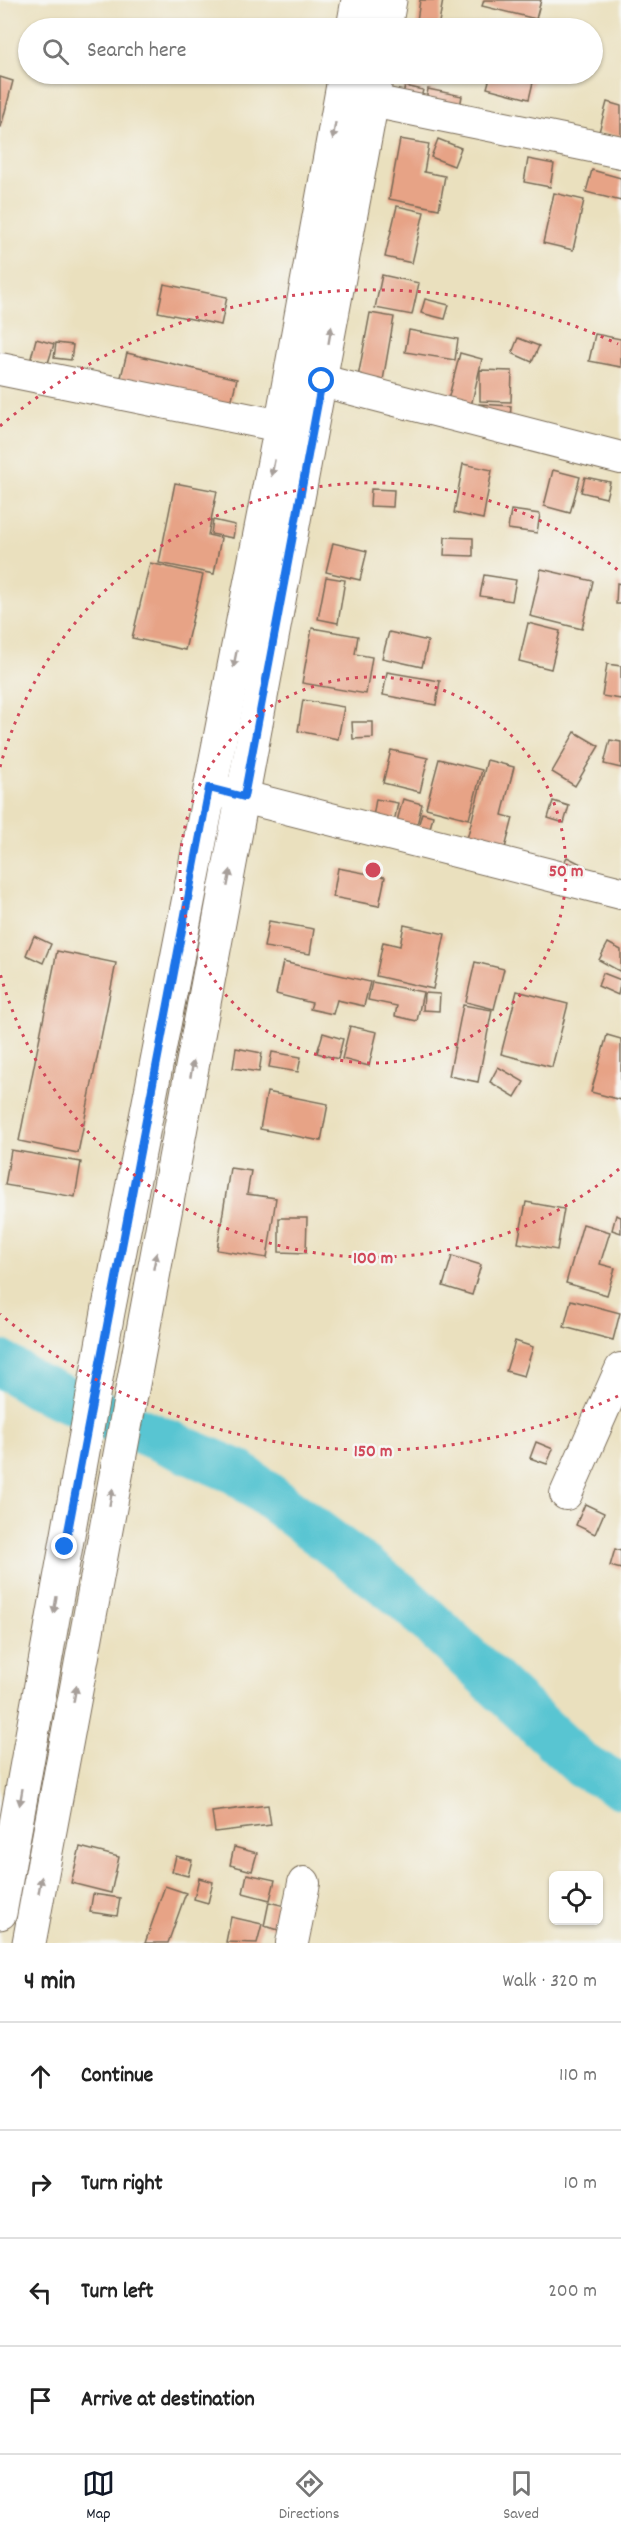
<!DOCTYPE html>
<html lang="en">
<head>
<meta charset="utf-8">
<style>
	:root { --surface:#fff; --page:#f2f2f2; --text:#222; --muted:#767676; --line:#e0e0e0; --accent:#111827 }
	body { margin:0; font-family:Dekko,sans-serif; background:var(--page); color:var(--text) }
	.controls { position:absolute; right:18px; bottom:18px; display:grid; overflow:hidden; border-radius:9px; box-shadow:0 2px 4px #0004 }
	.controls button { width:54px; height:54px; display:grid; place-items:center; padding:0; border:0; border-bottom:2px solid var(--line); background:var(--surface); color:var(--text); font:30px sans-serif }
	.stop { position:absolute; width:18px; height:18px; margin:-14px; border:4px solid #1a73e8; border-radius:50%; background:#fff }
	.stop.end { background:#1a73e8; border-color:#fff; box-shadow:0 2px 6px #0008 }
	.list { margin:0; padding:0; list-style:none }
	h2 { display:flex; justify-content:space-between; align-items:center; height:78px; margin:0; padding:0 24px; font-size:26px }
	h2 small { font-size:20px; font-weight:400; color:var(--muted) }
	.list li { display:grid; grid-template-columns:39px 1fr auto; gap:18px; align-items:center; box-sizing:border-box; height:108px; padding:0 24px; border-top:2px solid var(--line) }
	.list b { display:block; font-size:22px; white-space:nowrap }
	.list em { font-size:20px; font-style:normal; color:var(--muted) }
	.icon { flex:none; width:33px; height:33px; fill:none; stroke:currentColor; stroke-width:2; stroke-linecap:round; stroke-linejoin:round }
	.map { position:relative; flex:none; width:621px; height:1943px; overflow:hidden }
	.search { position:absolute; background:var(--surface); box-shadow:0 2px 4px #0004; left:18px; right:18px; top:18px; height:66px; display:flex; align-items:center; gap:15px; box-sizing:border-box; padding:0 21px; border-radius:33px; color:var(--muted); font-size:22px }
	.sheet { height:510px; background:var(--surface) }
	nav { display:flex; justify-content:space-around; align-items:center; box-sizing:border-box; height:84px; border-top:2px solid var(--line); background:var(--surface); font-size:16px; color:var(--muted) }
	nav a { display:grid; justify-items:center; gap:3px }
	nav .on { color:var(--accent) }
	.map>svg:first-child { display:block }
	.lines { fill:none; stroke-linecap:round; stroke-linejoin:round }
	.river { stroke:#59c5d2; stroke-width:46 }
	.building { fill:#e7a386 }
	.minor-casing { stroke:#786a56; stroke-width:34 }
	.secondary-casing { stroke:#786a56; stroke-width:35 }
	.minor { stroke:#fff; stroke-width:32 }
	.secondary { stroke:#fff; stroke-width:33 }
	.oneway { fill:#a79f9a }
	.route { stroke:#1a73e8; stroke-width:8 }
	.ring { fill:none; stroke:#d1495b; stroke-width:3; stroke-dasharray:3 6 }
	.centre { fill:#d1495b; stroke:#f6f6f2; stroke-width:3 }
	.ring-label { font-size:18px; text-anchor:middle; font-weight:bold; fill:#d1495b; stroke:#f6f6f2; stroke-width:5; stroke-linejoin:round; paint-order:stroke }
</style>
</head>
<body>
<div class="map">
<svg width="621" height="1943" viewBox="0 0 621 1943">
	<rect width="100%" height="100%" fill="#f6f6f2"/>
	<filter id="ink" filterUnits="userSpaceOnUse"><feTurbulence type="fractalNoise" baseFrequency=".0167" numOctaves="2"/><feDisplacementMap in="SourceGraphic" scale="12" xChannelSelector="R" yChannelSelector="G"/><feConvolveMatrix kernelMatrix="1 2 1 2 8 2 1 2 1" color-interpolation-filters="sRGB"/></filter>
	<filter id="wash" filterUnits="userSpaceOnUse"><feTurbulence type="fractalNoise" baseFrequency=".008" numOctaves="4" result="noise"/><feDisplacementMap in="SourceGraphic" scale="24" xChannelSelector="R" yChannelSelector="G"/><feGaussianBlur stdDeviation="1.35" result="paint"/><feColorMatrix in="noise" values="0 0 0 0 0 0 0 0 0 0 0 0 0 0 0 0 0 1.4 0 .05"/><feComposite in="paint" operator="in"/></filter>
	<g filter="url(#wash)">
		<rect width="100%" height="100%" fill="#eae0be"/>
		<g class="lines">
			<polyline class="river" points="0,1363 36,1386 237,1472 402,1596 583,1766 621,1786"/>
		</g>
		<g id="blocks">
			<g class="building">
				<polygon points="420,0 443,0 438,28 416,28"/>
				<polygon points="484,0 541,0 536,19 482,6"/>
				<polygon points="404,74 427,74 424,85 403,81"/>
				<polygon points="491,74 535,74 529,99 487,88"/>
				<polygon points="0,77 13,81 1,127 0,127"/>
				<polygon points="405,86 423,90 420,102 402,98"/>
				<polygon points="428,89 462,96 459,112 425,106"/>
				<polygon points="607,102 621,106 621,137 599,132"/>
				<polygon points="400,139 429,144 424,172 445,176 439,209 389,199"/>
				<polygon points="438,139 461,148 454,166 431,157"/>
				<polygon points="528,159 554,164 550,187 524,182"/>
				<polygon points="592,170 621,178 621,201 586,192"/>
				<polygon points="554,193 584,200 573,250 543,243"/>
				<polygon points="397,206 424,212 412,263 385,257"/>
				<polygon points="382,275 419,283 412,315 375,308"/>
				<polygon points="164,284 227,297 221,325 158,312"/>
				<polygon points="425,299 449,305 445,319 421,313"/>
				<polygon points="370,313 394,317 381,392 356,388"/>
				<polygon points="409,330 458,339 455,360 405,352"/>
				<polygon points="595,334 621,339 621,367 589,361"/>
				<polygon points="518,338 539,346 532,362 512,353"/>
				<polygon points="36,339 54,344 48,363 31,358"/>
				<polygon points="56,343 73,345 71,360 54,358"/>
				<polygon points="127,353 237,379 230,406 120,381"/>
				<polygon points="460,353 482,359 471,406 448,400"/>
				<polygon points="480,370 512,371 511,402 480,401"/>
				<polygon points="479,404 511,406 510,421 478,418"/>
				<polygon points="463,464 492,470 483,519 454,513"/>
				<polygon points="553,470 580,477 570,513 544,506"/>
				<polygon points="585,477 610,482 606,498 581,492"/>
				<polygon points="175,483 217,491 208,535 221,538 214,574 159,563"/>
				<polygon points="371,489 394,490 393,507 370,506"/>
				<polygon points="511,510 540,514 537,533 508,529"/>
				<polygon points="213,520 235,525 233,538 211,534"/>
				<polygon points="445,537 473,538 473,556 444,555"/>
				<polygon points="333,543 367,551 360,580 326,572"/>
				<polygon points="150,563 203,575 185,650 132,638"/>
				<polygon points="541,569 593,581 582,629 530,616"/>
				<polygon points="484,575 516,580 512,601 480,596"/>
				<polygon points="326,577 345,580 338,623 318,619"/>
				<polygon points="617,583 621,584 621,604 616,604"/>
				<polygon points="528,623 560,631 551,669 519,661"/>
				<polygon points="312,628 358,636 355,654 372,657 366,694 302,683"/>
				<polygon points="389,632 428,641 422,667 382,658"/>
				<polygon points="607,664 621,666 621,699 602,696"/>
				<polygon points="387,672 440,681 436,705 383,695"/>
				<polygon points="303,700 344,707 338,739 298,731"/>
				<polygon points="352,722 373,722 373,738 353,739"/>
				<polygon points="575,732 599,746 575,786 552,772"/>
				<polygon points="610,740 621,742 621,768 604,764"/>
				<polygon points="391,750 428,758 420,792 383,783"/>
				<polygon points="439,759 482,770 469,819 426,808"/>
				<polygon points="487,760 514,767 502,815 513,818 504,852 466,843"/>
				<polygon points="376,799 398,803 393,827 372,823"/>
				<polygon points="403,799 422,804 414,837 394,832"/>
				<polygon points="553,801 569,806 564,823 548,818"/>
				<polygon points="422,813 433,816 428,837 416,834"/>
				<polygon points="567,857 585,866 579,879 560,870"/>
				<polygon points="338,868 385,877 379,906 333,897"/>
				<polygon points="269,921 314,929 310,954 264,947"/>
				<polygon points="404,925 445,934 433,989 376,976 383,942 400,946"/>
				<polygon points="34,936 51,944 43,963 26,955"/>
				<polygon points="608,943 621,950 621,972 599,960"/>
				<polygon points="57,951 116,963 78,1153 19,1141"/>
				<polygon points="283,962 370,982 364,1006 337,1000 333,1014 310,1009 312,1003 276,994"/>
				<polygon points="475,962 504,969 494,1009 466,1002"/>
				<polygon points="603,973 621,980 618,995 598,986"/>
				<polygon points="372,982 423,992 417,1021 395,1016 397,1006 368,1000"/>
				<polygon points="517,991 568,1004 552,1067 501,1054"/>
				<polygon points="424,993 440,994 439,1011 423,1010"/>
				<polygon points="463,1005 492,1010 478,1082 449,1076"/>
				<polygon points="350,1026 377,1032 369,1066 342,1059"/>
				<polygon points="323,1033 343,1039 338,1059 317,1053"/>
				<polygon points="607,1035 621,1039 621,1100 591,1092"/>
				<polygon points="236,1048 262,1053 259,1072 233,1068"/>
				<polygon points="272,1052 301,1057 298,1072 269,1067"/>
				<polygon points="498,1067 524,1082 515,1097 490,1082"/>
				<polygon points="267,1092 328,1104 321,1141 260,1129"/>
				<polygon points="11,1150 81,1162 75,1197 5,1185"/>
				<polygon points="230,1168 251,1171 247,1194 276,1198 267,1258 217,1250"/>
				<polygon points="526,1202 564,1209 557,1250 518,1243"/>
				<polygon points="616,1215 621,1217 621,1233 612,1230"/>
				<polygon points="279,1218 307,1218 306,1253 279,1252"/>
				<polygon points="583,1224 610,1232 600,1264 615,1268 607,1295 566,1283"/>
				<polygon points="452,1256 481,1265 472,1295 443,1286"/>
				<polygon points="571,1300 620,1313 613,1340 564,1327"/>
				<polygon points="515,1341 533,1347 524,1376 506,1371"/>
				<polygon points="536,1442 553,1449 547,1464 530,1458"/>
				<polygon points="585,1504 604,1513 595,1534 576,1525"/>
				<polygon points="615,1549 621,1551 621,1569 610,1566"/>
				<polygon points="268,1805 271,1825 215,1832 212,1812"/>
				<polygon points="80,1847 119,1857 111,1893 71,1883"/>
				<polygon points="234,1847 257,1853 252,1871 230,1865"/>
				<polygon points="176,1856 192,1860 188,1876 172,1872"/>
				<polygon points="247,1874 275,1880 270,1900 243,1893"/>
				<polygon points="199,1878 213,1882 208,1903 194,1899"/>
				<polygon points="165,1886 186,1893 168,1943 145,1943"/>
				<polygon points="93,1894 120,1898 117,1916 90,1912"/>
				<polygon points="269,1902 285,1906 279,1930 264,1926"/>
				<polygon points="231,1917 262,1924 257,1943 226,1942"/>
			</g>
		</g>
	</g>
	<g filter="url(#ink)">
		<use href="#blocks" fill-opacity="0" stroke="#786a56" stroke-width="1.5"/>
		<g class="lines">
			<defs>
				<g id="minor">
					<polyline points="372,101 621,152"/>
					<polyline points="0,369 281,426"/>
					<polyline points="322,381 621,458"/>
					<polyline points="216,790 621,893"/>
					<polyline points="566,1494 621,1369"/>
					<polyline points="292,1943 304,1883"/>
				</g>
				<g id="secondary">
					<polyline points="353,28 358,0"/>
					<polyline points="385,28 390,0"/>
					<polyline points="0,1913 108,1312 281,426 345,74"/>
					<polyline points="29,1943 377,74"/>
				</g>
			</defs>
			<use href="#minor" class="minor-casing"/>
			<use href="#secondary" class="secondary-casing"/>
			<use href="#minor" class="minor"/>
			<use href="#secondary" class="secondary"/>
		</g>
		<defs><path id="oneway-solid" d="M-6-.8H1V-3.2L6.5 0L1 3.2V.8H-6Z" transform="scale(1.5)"/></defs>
		<g class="oneway">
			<use href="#oneway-solid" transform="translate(334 131) rotate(100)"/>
			<use href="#oneway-solid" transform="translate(330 335) rotate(-80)"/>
			<use href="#oneway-solid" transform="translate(273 468) rotate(101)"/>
			<use href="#oneway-solid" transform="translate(235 659) rotate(101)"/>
			<use href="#oneway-solid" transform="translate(229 878) rotate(-79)"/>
			<use href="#oneway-solid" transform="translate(192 1069) rotate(-79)"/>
			<use href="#oneway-solid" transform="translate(155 1261) rotate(-79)"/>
			<use href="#oneway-solid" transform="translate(111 1497) rotate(-80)"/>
			<use href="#oneway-solid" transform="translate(55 1605) rotate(100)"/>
			<use href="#oneway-solid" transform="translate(75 1694) rotate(-80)"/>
			<use href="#oneway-solid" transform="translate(21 1797) rotate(100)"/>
			<use href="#oneway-solid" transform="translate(40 1885) rotate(-80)"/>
		</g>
	</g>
	<g class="lines" filter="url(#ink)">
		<polyline class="route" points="65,1547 209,788 244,797 322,381"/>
	</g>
	<g class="ring">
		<circle cx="373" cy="870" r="193"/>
		<path d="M619 1169A387 387 0 0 1 0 973M0 767A387 387 0 0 1 619 571"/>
		<path d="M618 1396A580 580 0 0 1 0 1314M0 426A580 580 0 0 1 618 344"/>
	</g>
	<circle cx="373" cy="870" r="9" class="centre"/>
	<g class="ring-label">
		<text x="566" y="876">50 m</text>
		<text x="373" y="1263">100 m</text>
		<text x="373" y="1456">150 m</text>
	</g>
</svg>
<div class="controls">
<button><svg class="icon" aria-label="locate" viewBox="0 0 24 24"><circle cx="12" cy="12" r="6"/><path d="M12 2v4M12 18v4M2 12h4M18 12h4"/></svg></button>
</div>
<div class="stop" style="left:322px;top:381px"></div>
<div class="stop end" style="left:65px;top:1547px"></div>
<div class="search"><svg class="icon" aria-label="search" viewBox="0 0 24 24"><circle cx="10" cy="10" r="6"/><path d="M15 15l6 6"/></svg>Search here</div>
</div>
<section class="sheet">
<h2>4 min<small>Walk · 320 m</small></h2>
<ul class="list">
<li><svg class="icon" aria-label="ahead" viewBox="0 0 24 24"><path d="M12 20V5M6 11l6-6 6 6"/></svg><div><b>Continue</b></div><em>110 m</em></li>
<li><svg class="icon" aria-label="right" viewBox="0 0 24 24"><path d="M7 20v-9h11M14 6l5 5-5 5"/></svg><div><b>Turn right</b></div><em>10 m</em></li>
<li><svg class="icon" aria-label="left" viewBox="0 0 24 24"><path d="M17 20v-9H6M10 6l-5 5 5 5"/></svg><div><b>Turn left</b></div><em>200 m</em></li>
<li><svg class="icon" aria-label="arrive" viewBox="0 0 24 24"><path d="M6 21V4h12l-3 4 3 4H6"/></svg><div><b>Arrive at destination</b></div></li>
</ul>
</section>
<nav>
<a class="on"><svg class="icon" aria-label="map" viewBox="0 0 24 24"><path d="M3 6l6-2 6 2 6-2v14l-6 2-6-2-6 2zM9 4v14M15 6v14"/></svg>Map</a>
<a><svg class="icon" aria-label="directions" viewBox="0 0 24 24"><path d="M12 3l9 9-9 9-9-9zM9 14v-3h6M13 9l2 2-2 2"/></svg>Directions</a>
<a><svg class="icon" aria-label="saved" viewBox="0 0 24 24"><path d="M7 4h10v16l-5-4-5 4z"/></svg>Saved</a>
</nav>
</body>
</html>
